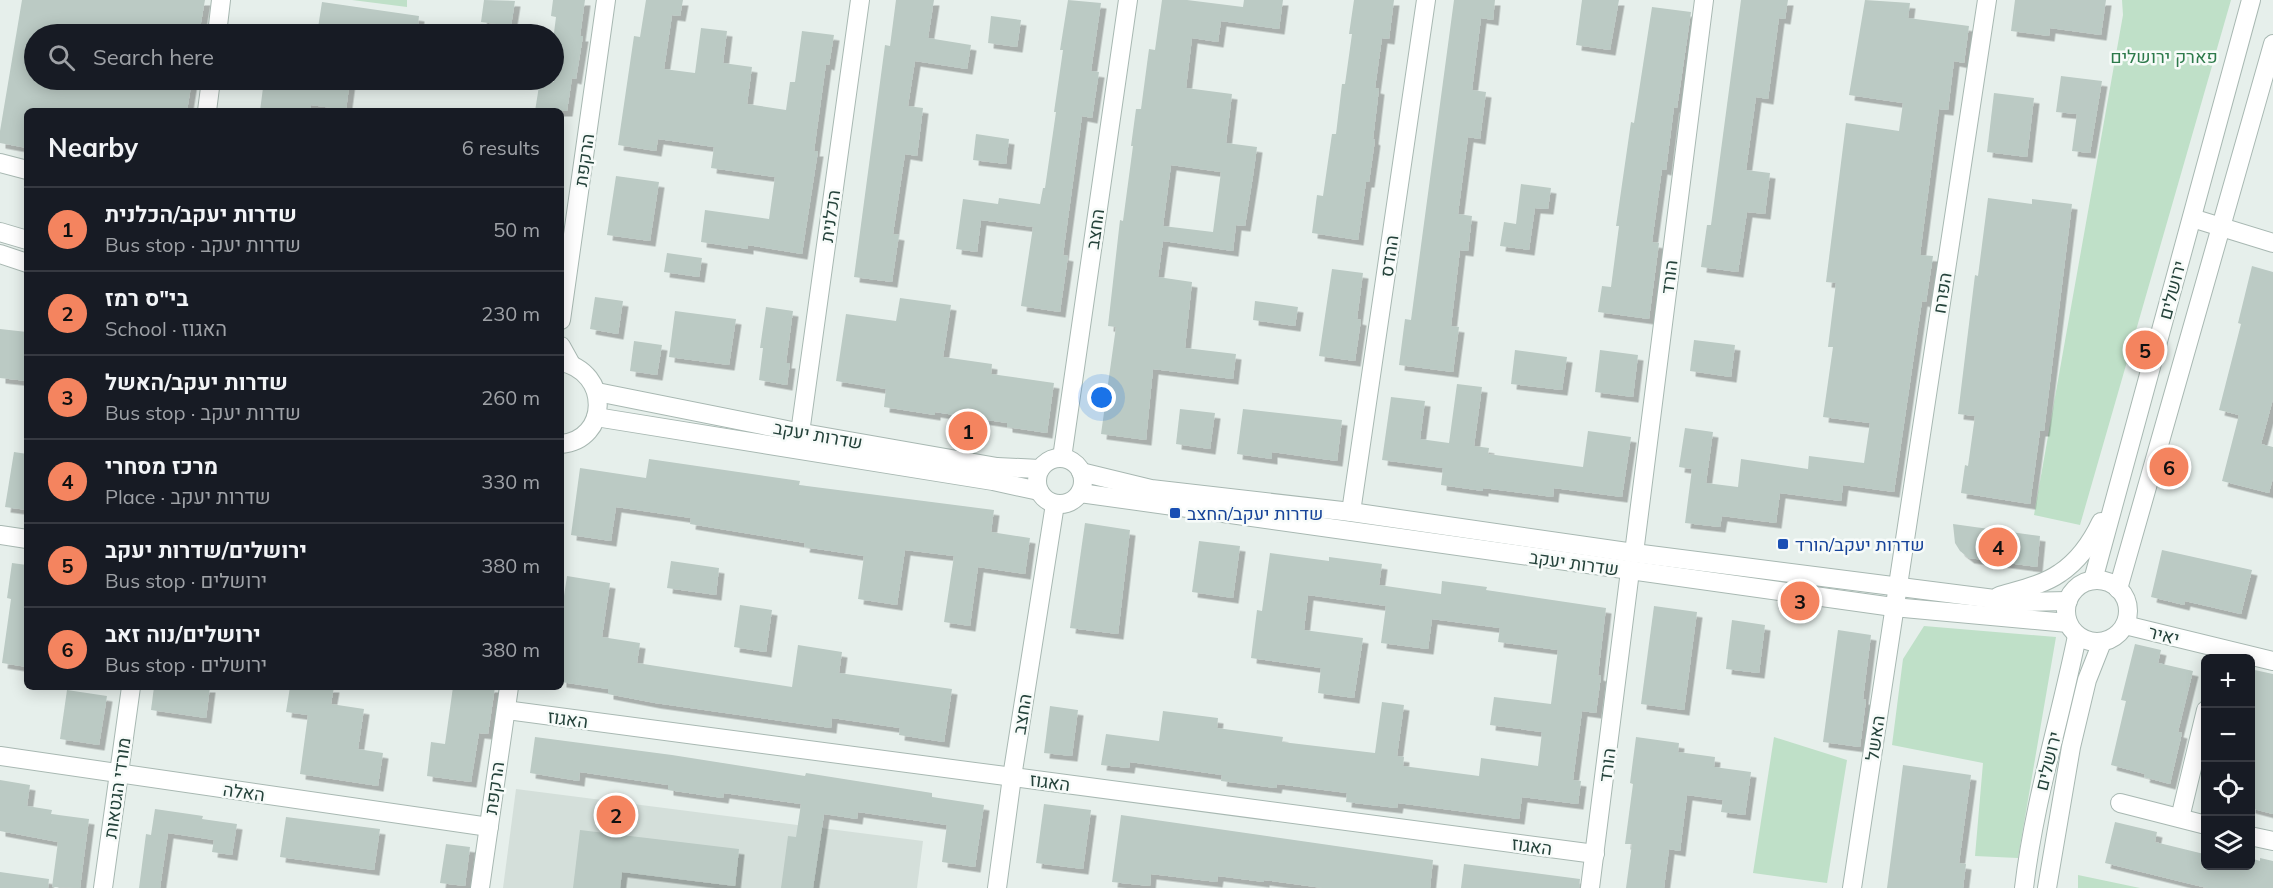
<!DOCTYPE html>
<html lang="en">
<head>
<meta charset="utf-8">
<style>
	:root { --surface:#171b24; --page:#20242c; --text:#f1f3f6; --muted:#9ea1a6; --line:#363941; --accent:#f4845f }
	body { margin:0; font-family:Mulish,Heebo,sans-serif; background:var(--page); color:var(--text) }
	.controls { position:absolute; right:18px; bottom:18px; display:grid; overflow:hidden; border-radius:9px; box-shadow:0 3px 15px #0003 }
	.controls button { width:54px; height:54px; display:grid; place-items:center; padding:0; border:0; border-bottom:2px solid var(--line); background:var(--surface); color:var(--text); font:30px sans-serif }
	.you { position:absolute; left:1102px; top:398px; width:21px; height:21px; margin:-15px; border:4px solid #fff; border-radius:50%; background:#1a73e8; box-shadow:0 0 0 9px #1a73e833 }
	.badge { display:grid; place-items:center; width:39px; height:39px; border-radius:50%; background:var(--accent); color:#111; font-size:20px; font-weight:700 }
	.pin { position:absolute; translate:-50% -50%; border:3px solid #fff; box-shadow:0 2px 6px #0006 }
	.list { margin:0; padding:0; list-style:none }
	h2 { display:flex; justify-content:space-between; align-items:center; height:78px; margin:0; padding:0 24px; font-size:26px }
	h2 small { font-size:20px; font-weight:400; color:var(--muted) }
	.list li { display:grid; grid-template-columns:39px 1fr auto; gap:18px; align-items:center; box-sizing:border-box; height:84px; padding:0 24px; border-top:2px solid var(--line) }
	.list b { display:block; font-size:22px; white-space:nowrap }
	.list p { margin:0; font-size:20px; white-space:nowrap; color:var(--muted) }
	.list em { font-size:20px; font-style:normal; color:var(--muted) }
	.icon { flex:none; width:33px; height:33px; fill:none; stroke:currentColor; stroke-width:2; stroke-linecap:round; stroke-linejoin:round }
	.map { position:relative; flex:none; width:2273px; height:888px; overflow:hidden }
	.search { position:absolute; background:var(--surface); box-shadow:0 3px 15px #0003; left:24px; top:24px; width:540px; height:66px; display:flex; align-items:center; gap:15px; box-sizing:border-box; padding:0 21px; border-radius:33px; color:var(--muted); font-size:22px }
	.panel { position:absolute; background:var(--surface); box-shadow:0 3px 15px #0003; left:24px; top:108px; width:540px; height:582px; border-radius:9px }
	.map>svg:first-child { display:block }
	.built { fill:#d4dfda }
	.green { fill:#bfe0c8 }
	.building { fill:#bbcac4; fill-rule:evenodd; filter:url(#shadow) }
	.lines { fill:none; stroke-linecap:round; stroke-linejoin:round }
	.minor-casing { stroke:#a8b8b2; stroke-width:20 }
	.tertiary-casing { stroke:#a8b8b2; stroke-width:20 }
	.minor { stroke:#fff; stroke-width:18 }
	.tertiary { stroke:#fff; stroke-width:18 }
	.transit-dot { fill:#1a4fb4; stroke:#f7fbf9; stroke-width:2 }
	.labels { text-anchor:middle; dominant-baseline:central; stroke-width:5; stroke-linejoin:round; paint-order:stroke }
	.park-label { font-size:18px; fill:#2d7a4b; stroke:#f7fbf9 }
	.street-label { font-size:18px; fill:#24423a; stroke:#f7fbf9 }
	.transit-label { font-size:18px; fill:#164399; stroke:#f7fbf9; text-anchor:start }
</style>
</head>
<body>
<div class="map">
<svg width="2273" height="888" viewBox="0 0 2273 888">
	<defs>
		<filter id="shadow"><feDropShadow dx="5.5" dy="5.5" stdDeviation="0" flood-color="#0004"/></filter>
	</defs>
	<rect width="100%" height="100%" fill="#e6efeb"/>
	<polygon class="built" points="516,789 923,841 917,888 503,888"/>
	<g class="green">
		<polygon points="352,0 407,0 407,7"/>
		<polygon points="2122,0 2231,0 2080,525 2034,515 2123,15"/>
		<polygon points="1924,626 2056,637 2018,858 1975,856 1983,763 1892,745 1903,659"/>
		<polygon points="1774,737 1847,760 1827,883 1753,873"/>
		<polygon points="2078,875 2140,888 2078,888"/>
	</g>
	<g class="building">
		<polygon points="22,0 205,0 199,34 34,34 34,80 192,80 187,111 27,111 27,148 0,143 0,131"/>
		<polygon points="484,0 515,1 511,26 481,22"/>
		<polygon points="553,0 585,0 580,36 583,36 576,79 572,78 567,111 535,111 540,80 554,82 554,33 556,17 551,16"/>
		<polygon points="646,0 683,0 680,16 672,15 664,69 695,73 701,28 727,31 723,63 752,67 747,104 786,110 790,82 795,82 802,31 834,35 829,65 826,64 814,151 818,151 802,254 748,245 748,249 701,242 705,210 769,219 775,177 711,168 714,147 658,139 656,151 618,145 634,36 640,37"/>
		<polygon points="896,0 934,0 928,38 971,45 967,69 915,61 908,106 923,108 917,156 905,154 893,234 899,235 892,282 854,277 885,45 890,46"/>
		<polygon points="1068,0 1101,3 1091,71 1099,72 1092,118 1082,116 1063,255 1068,256 1060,312 1021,306 1033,227 981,220 977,252 956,249 963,199 998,204 999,198 1040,204 1043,188 1045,188 1056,112 1054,112 1063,50 1060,50"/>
		<path d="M 1162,0 L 1187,0 L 1243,7 L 1244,0 L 1283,0 L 1279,29 L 1221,21 L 1218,42 L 1192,38 L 1186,88 L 1232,94 L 1226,143 L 1257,147 L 1253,176 L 1245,226 L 1236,225 L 1233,251 L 1163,241 L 1158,277 L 1192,282 L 1185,348 L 1236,354 L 1233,379 L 1153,369 L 1146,440 L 1101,434 L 1116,327 L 1108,326 L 1120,220 L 1123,221 L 1133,146 L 1131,146 L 1136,109 L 1141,109 L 1149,49 L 1155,50 ZM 1171,165 L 1221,172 L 1213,232 L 1163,226 Z"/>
		<polygon points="1354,0 1394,0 1389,39 1382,38 1375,88 1379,89 1373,139 1375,140 1369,182 1366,182 1358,240 1312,233 1317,195 1323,196 1332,134 1336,134 1342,84 1345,84 1352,34 1349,34"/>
		<polygon points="1454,0 1495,0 1493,20 1481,18 1472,90 1486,92 1480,139 1468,137 1458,214 1472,216 1468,251 1460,250 1451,326 1459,327 1453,372 1399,365 1405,319 1411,320"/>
		<polygon points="1582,0 1619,0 1610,50 1576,45"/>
		<polygon points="1741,0 1788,0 1785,19 1779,18 1768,99 1756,97 1746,170 1770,173 1765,214 1747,212 1738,272 1701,267 1707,225 1711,225"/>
		<polygon points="1865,0 1910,3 1908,18 1969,26 1964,63 1954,61 1948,110 1939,109 1920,255 1933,256 1926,302 1922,301 1894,492 1843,485 1841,501 1780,493 1776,523 1722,516 1720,527 1685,523 1692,469 1679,467 1685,428 1713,432 1706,483 1738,487 1741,459 1808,469 1809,456 1864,463 1870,423 1823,417 1833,347 1828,347 1836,283 1826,282 1846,123 1899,131 1903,103 1849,95"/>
		<polygon points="2015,0 2106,0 2101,35 2050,28 2049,36 2011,31"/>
		<polygon points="322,2 419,16 417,34 317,34"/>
		<polygon points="1652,7 1691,12 1677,108 1674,107 1666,170 1662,169 1652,242 1659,243 1649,319 1598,312 1602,286 1611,287 1619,226 1616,226 1631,122 1634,123"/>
		<polygon points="991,16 1021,20 1017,47 988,43"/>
		<polygon points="2061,76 2102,81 2090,153 2072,151 2077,114 2056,112"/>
		<polygon points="264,80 350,80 346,110 311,105 310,111 260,111"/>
		<polygon points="1994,93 2034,98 2027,157 1987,152"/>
		<polygon points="976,134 1009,139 1006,164 973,160"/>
		<polygon points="616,176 659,182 650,241 607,235"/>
		<polygon points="1521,184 1551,188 1548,209 1535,208 1529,250 1500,246 1504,222 1516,224"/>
		<polygon points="1988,198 2032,204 2032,199 2072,204 2044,431 2040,431 2030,504 1961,493 1965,465 1968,466 1975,416 1958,414 1975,275 1978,276"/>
		<polygon points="667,253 702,258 699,277 664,272"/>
		<polygon points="2252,266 2273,272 2273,399 2261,444 2273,447 2273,478 2269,493 2222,481 2239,415 2219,410 2241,324 2238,323"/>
		<polygon points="1332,269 1363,273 1357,319 1361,320 1355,361 1319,356"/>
		<polygon points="595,297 623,301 618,334 590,329"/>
		<polygon points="900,298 951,305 943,357 992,364 991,374 1054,383 1047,433 1007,427 1007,423 935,412 935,415 884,407 886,389 836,381 846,314 896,321"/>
		<polygon points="1255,301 1298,307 1295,326 1253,320"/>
		<polygon points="766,307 793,311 786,363 790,363 787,385 759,380 763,348 760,348"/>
		<polygon points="675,311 736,319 729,365 669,357"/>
		<polygon points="0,329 27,332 27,381 0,378"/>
		<polygon points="1694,340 1735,345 1731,377 1690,371"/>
		<polygon points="634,341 662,345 657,375 630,371"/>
		<polygon points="1515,350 1567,357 1562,390 1511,384"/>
		<polygon points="1600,350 1638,355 1633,397 1595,392"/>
		<polygon points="1457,384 1482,387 1474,446 1489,448 1488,454 1583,467 1588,431 1631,437 1622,497 1554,488 1553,497 1483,488 1483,491 1441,485 1443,468 1382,460 1391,397 1425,401 1420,439 1449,443"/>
		<polygon points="1180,409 1215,413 1210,449 1176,444"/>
		<polygon points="1243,409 1342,420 1337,461 1272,452 1272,459 1237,454"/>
		<polygon points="14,452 27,454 27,510 5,507"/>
		<polygon points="649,459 800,481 799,485 994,510 991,532 1030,538 1025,574 978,567 970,626 944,622 954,556 905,550 897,605 858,599 864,556 804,547 805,543 690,524 691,518 616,507 611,541 571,535 580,468 646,478"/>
		<polygon points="1085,523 1130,530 1118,634 1070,628"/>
		<polygon points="1953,524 2040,536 2037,567 1969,558 1960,551 1955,543"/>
		<polygon points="1199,541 1240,546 1233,598 1192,592"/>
		<polygon points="2162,550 2252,570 2241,614 2185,601 2184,605 2151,597"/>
		<polygon points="1270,553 1329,561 1329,557 1382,564 1379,585 1441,594 1442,581 1487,587 1486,590 1606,608 1598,675 1601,676 1596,713 1582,711 1573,780 1581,781 1578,804 1522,797 1519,819 1398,803 1397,808 1346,802 1347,793 1277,784 1276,788 1221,781 1222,775 1130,762 1129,768 1101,765 1106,734 1159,741 1163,711 1218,718 1217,728 1283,737 1282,742 1375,753 1382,702 1404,705 1397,756 1404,757 1403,766 1479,776 1481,758 1538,766 1542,732 1490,725 1494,697 1551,704 1558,650 1498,642 1500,628 1432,619 1428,649 1381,643 1386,606 1308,595 1304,630 1363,638 1354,698 1318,693 1321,668 1251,658 1257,610 1262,611"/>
		<polygon points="671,561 719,568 716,595 667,588"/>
		<polygon points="12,563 27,565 27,667 2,663 11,599 7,598"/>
		<polygon points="567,576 610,583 602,637 640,643 637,663 792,687 798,645 842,652 839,673 952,689 944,742 899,735 900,728 832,718 831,728 655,703 608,694 608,689 561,682 561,616"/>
		<polygon points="740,605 772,610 766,652 734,647"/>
		<polygon points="1654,606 1697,612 1684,710 1641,704"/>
		<polygon points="1732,620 1765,625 1759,673 1726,669"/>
		<polygon points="1838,630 1871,635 1863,699 1866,700 1860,747 1823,742"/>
		<polygon points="2135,644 2161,650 2158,663 2193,671 2178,732 2182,733 2170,784 2144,777 2145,774 2111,765 2126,701 2121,700"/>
		<polygon points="2250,669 2273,674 2273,814 2250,808"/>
		<polygon points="154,687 210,687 206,718 151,710"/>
		<polygon points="290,687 334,687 331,704 364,709 358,749 383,753 378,786 300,774 308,715 286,712"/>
		<polygon points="453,687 495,687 488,734 479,733 471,782 427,776 431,742 445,744"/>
		<polygon points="67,690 107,696 99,745 60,739"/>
		<polygon points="1050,706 1078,710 1072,756 1044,753"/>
		<polygon points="535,737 672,755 805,776 806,773 932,793 932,797 984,805 975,867 942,862 947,825 858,812 857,819 824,814 813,888 781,888 788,836 796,837 801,804 724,793 723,798 668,790 668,785 580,772 579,781 530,773"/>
		<polygon points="1636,737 1679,743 1678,752 1715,757 1714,767 1751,772 1745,815 1721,812 1723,800 1687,795 1680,851 1669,849 1664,888 1626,888 1632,844 1625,844 1633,784 1630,783"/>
		<polygon points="1903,765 1971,775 1959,863 1966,864 1963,888 1887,888"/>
		<polygon points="0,780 30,785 27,806 52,810 51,814 89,819 80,888 52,887 58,842 0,831"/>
		<polygon points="1044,804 1091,810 1083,869 1036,863"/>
		<polygon points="155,809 203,816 202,819 237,824 232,855 212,852 214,840 168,833 160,888 139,888 146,834 151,835"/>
		<polygon points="1121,815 1433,860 1430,888 1323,888 1264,880 1264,882 1218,876 1217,882 1151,874 1150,886 1112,882"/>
		<polygon points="286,817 380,829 374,870 280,857"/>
		<polygon points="2115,822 2157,832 2155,842 2204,854 2201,866 2250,866 2250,858 2260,861 2260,858 2273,861 2273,888 2207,888 2105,863"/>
		<polygon points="580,830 739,849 735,886 622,872 620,888 573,888"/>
		<polygon points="446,844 470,847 465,886 440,883"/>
		<polygon points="1464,864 1580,879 1579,888 1461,888"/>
		<polygon points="0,872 49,879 48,888 0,888"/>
	</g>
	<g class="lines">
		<defs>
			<g id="minor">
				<polyline points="0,163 27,170"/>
				<polyline points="2192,218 2273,243"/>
				<polyline points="561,320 606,0"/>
				<polyline points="561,346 571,364"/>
				<polyline points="800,433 860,0"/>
				<polyline points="1062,458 1128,0"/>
				<polyline points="1351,512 1426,0"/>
				<polyline points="0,535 27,539"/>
				<polyline points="1634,553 1704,0"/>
				<polyline points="2125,625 2273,661"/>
				<polyline points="506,710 1595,854"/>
				<polyline points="0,756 489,827"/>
				<polyline points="2120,803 2206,825"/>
				<polyline points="2180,818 2206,710"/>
				<polyline points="2250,836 2273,841"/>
				<polyline points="103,888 131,687"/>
				<polyline points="997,888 1012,777 1055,504"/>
				<polyline points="1590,888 1630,571"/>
				<polyline points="1852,888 1987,0"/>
			</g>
			<g id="tertiary">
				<polyline points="217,34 221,0"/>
				<polyline points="207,111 211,80"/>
				<polyline points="0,232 27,240"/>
				<polyline points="0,254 27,263"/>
				<path d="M 561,362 C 611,372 609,440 561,444"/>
				<polyline points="597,392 792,431 997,467 1040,469"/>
				<polyline points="596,417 993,481 1039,491"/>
				<circle cx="1060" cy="481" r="23"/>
				<polyline points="1081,472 1151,489 1351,512 1634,553 2018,602 2068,601"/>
				<polyline points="1080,493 1893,607 2068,623"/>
				<polyline points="2093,580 2251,0"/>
				<circle cx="2097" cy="611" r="31"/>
				<polyline points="2118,589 2273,44"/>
				<path d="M 1999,596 C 2019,590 2043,585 2060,573 C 2078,561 2092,541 2101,522"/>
				<polyline points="480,888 509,687"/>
				<path d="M 2024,888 C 2034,802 2060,720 2077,636"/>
				<polyline points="2047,888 2071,747 2087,680 2102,642"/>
			</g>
		</defs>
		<use href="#minor" class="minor-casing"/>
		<use href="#tertiary" class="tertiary-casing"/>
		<use href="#minor" class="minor"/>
		<use href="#tertiary" class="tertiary"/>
	</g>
	<g class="transit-dot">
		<rect x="1169" y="507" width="12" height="12" rx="3"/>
		<rect x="1777" y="538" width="12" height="12" rx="3"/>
	</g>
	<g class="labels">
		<g class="park-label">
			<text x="2164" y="56">פארק ירושלים</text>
		</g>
		<g class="street-label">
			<text transform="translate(584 160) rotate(-82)">הרקפת</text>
			<text transform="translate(830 216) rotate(-82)">הכלנית</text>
			<text transform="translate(1095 229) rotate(-82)">החצב</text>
			<text transform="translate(1389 256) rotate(-82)">ההדס</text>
			<text transform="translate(1669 277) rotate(-83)">הורד</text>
			<text transform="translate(2172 290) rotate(-75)">ירושלים</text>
			<text transform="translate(1942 293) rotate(-81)">הפרח</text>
			<text transform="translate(818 435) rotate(10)">שדרות יעקב</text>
			<text transform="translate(1574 563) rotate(8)">שדרות יעקב</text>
			<text transform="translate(2164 635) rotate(14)">יאיר</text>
			<text transform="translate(1022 714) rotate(-81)">החצב</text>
			<text transform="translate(568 719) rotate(8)">האגוז</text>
			<text transform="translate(1875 738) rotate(-82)">האשל</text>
			<text transform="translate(2048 761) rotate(-76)">ירושלים</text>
			<text transform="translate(1607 765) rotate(-83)">הורד</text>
			<text transform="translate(1050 782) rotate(8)">האגוז</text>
			<text transform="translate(117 788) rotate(-82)">מורדי הגטאות</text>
			<text transform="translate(494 788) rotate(-82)">הרקפת</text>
			<text transform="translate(244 792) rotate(8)">האלה</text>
			<text transform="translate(1532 846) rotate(8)">האגוז</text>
		</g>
		<g class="transit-label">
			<text x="1187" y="513">שדרות יעקב/החצב</text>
			<text x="1795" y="544">שדרות יעקב/הורד</text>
		</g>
	</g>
</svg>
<div class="controls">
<button>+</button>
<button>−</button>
<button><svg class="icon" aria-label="locate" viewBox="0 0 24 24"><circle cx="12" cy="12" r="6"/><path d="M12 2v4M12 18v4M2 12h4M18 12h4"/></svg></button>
<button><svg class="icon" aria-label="layers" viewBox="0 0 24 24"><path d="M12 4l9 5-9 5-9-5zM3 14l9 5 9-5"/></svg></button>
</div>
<div class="you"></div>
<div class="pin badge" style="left:968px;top:431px">1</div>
<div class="pin badge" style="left:616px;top:815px">2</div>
<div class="pin badge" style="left:1800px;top:601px">3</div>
<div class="pin badge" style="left:1998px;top:547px">4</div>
<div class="pin badge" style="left:2145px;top:350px">5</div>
<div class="pin badge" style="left:2169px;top:467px">6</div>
<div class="search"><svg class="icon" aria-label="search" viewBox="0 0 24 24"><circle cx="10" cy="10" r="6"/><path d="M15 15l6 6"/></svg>Search here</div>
<section class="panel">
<h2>Nearby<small>6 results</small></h2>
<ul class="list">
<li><span class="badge">1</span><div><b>שדרות יעקב/הכלנית</b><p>Bus stop · שדרות יעקב</p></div><em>50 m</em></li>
<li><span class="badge">2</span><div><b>בי&quot;ס רמז</b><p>School · האגוז</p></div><em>230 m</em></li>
<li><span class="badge">3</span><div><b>שדרות יעקב/האשל</b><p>Bus stop · שדרות יעקב</p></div><em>260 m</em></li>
<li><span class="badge">4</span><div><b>מרכז מסחרי</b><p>Place · שדרות יעקב</p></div><em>330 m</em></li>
<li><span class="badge">5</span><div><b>ירושלים/שדרות יעקב</b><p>Bus stop · ירושלים</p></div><em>380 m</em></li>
<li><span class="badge">6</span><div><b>ירושלים/נוה זאב</b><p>Bus stop · ירושלים</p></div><em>380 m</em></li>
</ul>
</section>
</div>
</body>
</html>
